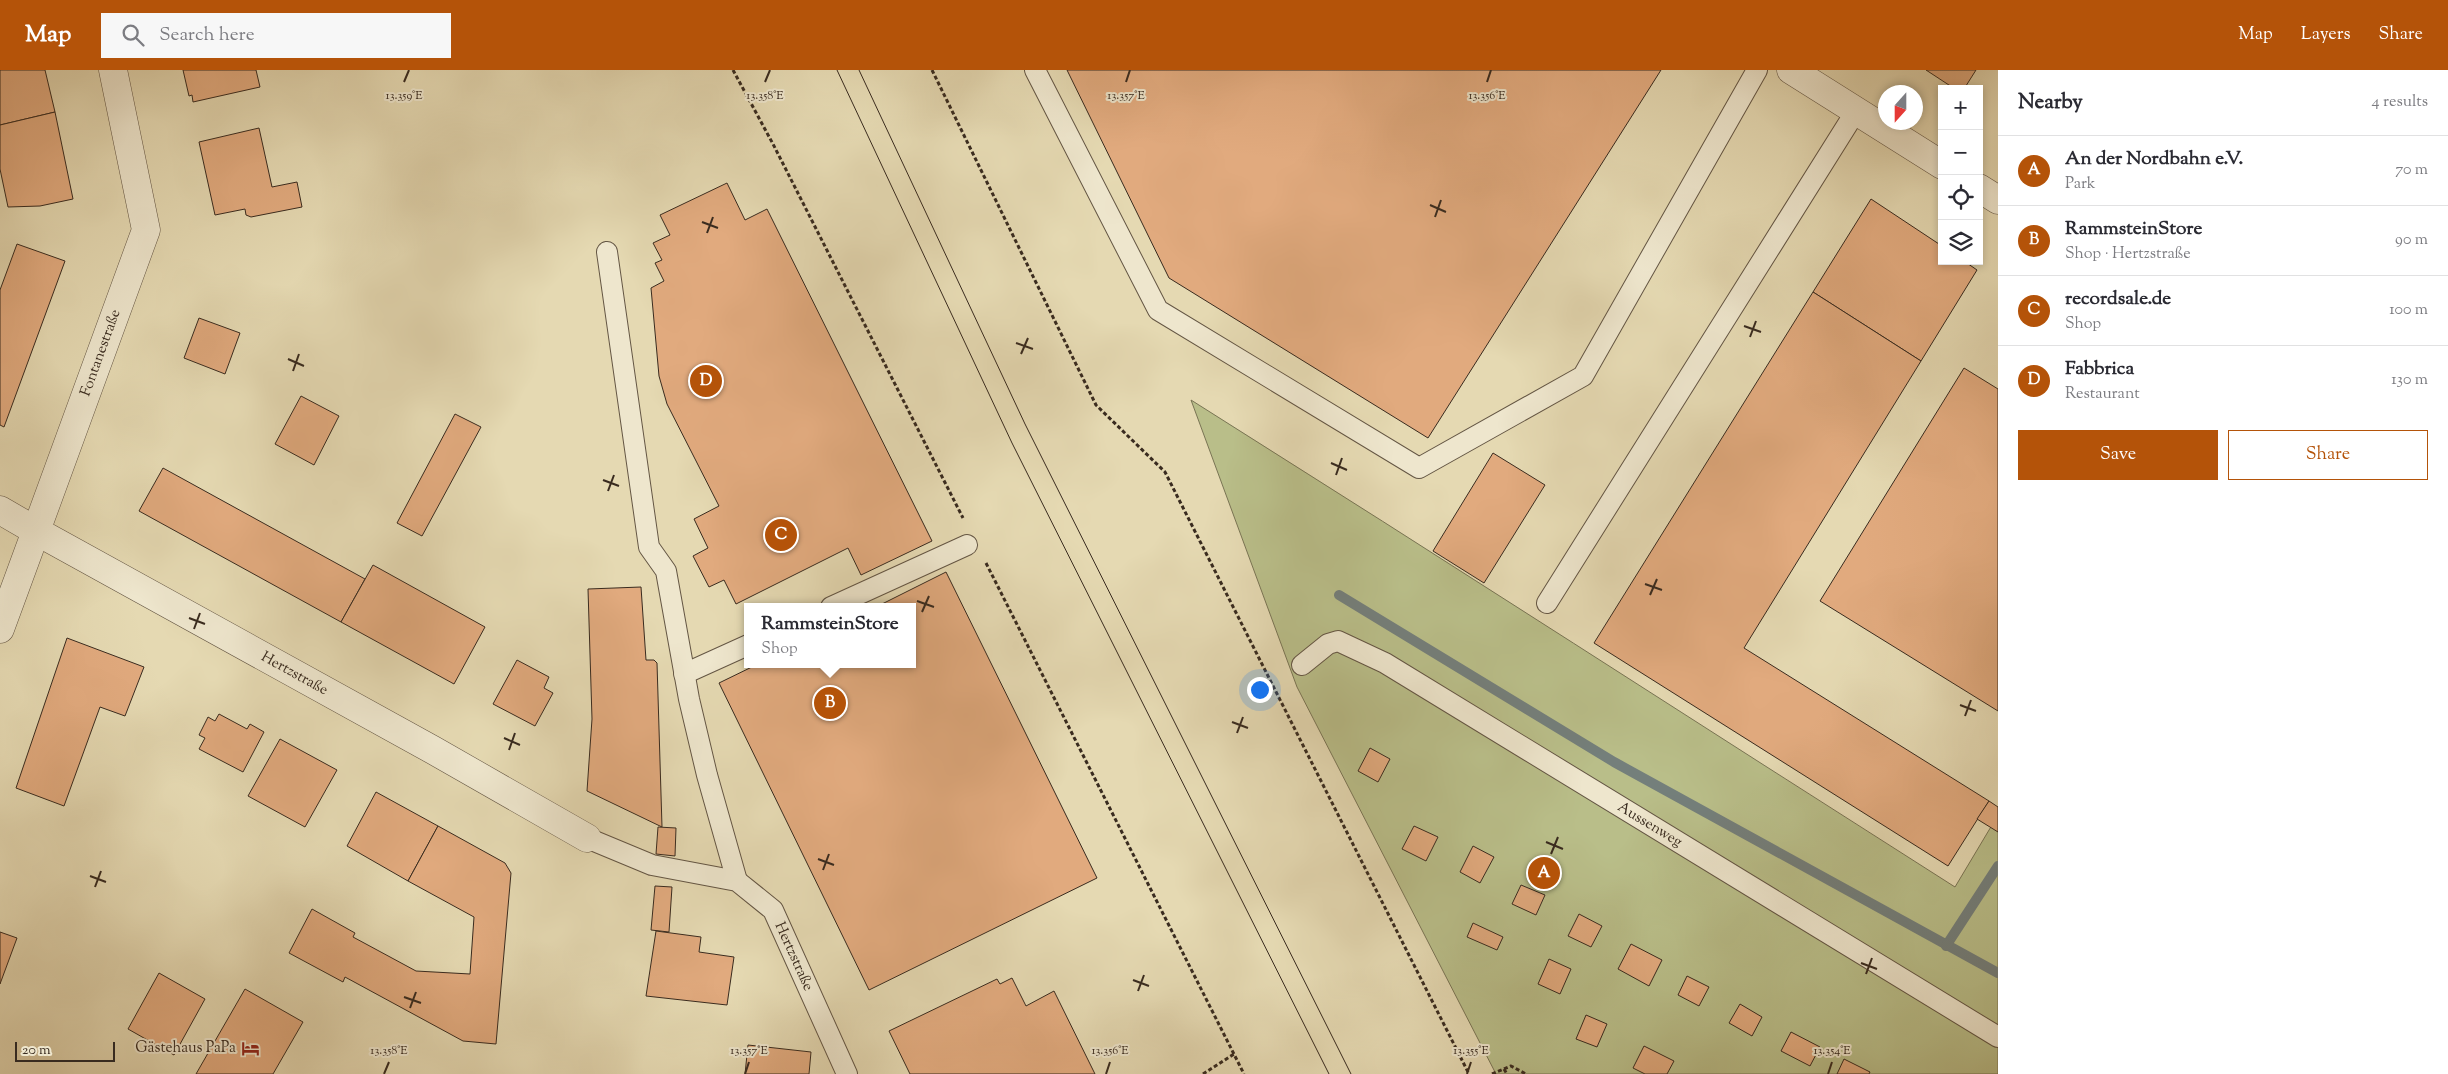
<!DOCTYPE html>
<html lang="en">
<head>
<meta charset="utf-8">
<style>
	:root { --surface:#fff; --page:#f7f7f7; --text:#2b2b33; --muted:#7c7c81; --line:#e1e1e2; --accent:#b45309 }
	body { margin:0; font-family:"Sorts Mill Goudy",serif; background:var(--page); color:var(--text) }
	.controls { position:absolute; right:15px; top:15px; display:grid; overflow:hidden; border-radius:0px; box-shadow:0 2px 8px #0003 }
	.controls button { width:45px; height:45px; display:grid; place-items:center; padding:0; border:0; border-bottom:1px solid var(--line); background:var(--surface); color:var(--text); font:25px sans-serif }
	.compass { position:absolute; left:1878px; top:15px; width:45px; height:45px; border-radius:50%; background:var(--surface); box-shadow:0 2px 8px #0003; rotate:201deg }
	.scale { position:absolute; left:15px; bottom:12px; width:100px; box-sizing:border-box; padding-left:5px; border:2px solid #392b1f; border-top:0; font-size:14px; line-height:18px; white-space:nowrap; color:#392b1f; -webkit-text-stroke:4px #eee6cd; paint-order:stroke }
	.you { position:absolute; left:1259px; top:619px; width:18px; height:18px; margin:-12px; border:4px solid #fff; border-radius:50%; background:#1a73e8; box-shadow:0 0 0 8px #1a73e833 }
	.badge { display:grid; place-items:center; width:32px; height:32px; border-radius:50%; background:var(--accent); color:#fff; font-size:16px; font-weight:700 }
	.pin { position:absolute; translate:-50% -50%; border:2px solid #fff; box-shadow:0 1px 5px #0006 }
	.popup { position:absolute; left:744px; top:533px; width:172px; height:65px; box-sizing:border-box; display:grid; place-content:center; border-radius:0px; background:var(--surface); filter:drop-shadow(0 1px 4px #0005); font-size:16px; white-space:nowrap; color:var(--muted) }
	.popup b { font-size:19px; color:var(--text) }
	.popup::after { content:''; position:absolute; left:50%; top:100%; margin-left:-10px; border:10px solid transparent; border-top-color:var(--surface) }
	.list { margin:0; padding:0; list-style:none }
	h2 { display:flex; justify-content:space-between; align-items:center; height:65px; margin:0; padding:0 20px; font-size:21px }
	h2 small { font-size:16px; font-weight:400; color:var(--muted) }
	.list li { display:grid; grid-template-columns:32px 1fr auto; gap:15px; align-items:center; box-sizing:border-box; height:70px; padding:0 20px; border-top:1px solid var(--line) }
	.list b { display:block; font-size:19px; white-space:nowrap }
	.list p { margin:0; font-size:16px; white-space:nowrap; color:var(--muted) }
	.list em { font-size:16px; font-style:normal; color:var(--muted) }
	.actions { display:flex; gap:10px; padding:15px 20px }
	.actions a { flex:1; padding:11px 0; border:1px solid var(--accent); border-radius:0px; text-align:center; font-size:18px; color:var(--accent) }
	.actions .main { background:var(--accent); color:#fff }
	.icon { flex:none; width:28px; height:28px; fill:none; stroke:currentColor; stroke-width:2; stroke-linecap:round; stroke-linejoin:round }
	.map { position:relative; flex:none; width:1998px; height:1004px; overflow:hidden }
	header { display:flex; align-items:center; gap:30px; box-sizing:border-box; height:70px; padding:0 25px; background:var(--accent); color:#fff }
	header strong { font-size:24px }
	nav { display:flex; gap:28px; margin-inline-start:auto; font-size:18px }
	.search { width:350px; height:45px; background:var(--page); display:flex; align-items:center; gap:12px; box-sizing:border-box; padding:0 18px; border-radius:0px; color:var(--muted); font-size:19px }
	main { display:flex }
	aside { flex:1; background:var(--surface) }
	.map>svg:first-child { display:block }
	.green { fill:#b9be89; stroke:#797454 }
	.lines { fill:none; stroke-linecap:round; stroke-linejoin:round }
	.stream { stroke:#747f7b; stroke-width:10 }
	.building { fill:#e1aa7e; stroke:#392b1f }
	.service-casing { stroke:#645644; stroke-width:22 }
	.minor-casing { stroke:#645644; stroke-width:29 }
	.tertiary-casing { stroke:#645644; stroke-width:29 }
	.path { stroke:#392b1f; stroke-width:3; stroke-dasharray:4 2.5; stroke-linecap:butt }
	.service { stroke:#eee6cd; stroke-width:20 }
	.minor { stroke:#eee6cd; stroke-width:28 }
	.tertiary { stroke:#eee6cd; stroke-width:28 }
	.tram { stroke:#392b1f; stroke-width:1 }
	.ticks { fill:none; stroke:#392b1f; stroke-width:2 }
	.labels { text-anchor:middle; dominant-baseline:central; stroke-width:4; stroke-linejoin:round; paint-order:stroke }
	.street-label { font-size:15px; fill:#392b1f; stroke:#eee6cd }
	.poi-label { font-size:15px; fill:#392b1f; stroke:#eee6cd; text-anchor:end }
	.ticks-label { font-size:12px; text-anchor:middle; fill:#392b1f; stroke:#eee6cd; stroke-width:4; stroke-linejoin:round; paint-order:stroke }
</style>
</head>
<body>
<header>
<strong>Map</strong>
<div class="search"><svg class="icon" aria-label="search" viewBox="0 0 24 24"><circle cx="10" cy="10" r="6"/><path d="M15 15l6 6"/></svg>Search here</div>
<nav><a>Map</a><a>Layers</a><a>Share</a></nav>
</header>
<main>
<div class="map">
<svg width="1998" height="1004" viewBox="0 0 1998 1004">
	<rect width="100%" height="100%" fill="#e5d9b2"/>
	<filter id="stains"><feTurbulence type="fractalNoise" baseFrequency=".004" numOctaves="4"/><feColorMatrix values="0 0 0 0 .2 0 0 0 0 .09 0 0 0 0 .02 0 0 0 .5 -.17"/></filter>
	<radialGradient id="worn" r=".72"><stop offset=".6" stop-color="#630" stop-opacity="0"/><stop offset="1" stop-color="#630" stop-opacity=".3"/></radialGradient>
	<path class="green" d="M 1191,330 C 1447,491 1700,655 1955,817 L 1998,745 L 1998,1004 L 1496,1004 L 1297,617 Z"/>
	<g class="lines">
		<g class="stream">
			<polyline points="1339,525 1614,692 1998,903"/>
			<polyline points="1946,876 1998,796"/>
		</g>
	</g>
	<g class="building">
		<polygon points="0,0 45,0 55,42 0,55"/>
		<polygon points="183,0 256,0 260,17 193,32 192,25 189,26"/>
		<polygon points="1067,0 1661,0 1428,368 1169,208"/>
		<polygon points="1926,0 1976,0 1964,19 1955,19"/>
		<polygon points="55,42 73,129 40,136 8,137 0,99 0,55"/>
		<polygon points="259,58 272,117 297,112 302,137 251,147 246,145 245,139 215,145 199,72"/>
		<polygon points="727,113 745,150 767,139 932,471 861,505 848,478 736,534 724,510 709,517 693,486 708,478 694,449 719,436 667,334 659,306 651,218 664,211 655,193 662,190 653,173 670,165 660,145"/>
		<polygon points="1871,129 1942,176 1942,191 1964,191 1977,200 1921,291 1813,222"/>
		<polygon points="17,174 65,191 4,357 0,355 0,220"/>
		<polygon points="1813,222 1921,291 1744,578 1989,731 1948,796 1594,573"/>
		<polygon points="199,248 240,263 225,304 184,288"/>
		<polygon points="1964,298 1998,319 1998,641 1820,531"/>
		<polygon points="301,326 339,346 314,395 275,374"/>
		<polygon points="455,344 481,357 422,466 397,453"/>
		<polygon points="1493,383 1545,415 1484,513 1433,481"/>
		<polygon points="163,398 365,509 341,552 139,441"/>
		<polygon points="373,495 485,557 454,614 341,552"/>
		<polygon points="946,502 1097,808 869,920 719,613 758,594 912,594 912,537 876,537"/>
		<polygon points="641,517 646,590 654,590 657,593 662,757 587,721 592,649 588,519"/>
		<polygon points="67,568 144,597 125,646 100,637 64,736 16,718"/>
		<polygon points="517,590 549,607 544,618 553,623 535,656 493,634"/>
		<polygon points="219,644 247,659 250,654 264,662 243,702 199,679 205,668 199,665 208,647 215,651"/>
		<polygon points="280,669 337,700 305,757 248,726"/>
		<polygon points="1370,678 1390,689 1378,712 1358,701"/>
		<polygon points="376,722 438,756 408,811 347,776"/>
		<polygon points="1989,731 1998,737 1998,762 1977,749"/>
		<polygon points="438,756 505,793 511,803 496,974 463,971 345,907 343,912 289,883 312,839 355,863 353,867 416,901 470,904 474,847 408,811"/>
		<polygon points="1414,756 1438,767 1426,791 1402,779"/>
		<polygon points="658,757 676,758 675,786 656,784"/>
		<polygon points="1473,776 1494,787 1480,813 1460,802"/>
		<polygon points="1521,815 1545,825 1536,845 1512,834"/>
		<polygon points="655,816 672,817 669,862 651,860"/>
		<polygon points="1579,844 1602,856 1591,877 1568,866"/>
		<polygon points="1473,853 1503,867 1497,880 1467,867"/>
		<polygon points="656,861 701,867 699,882 734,887 727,935 646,926"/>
		<polygon points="0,862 17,868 0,914"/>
		<polygon points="1631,874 1662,890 1649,916 1618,899"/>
		<polygon points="1549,889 1571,899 1560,924 1538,914"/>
		<polygon points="159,903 205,929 174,985 128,959"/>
		<polygon points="1687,906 1709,917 1699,936 1678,925"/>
		<polygon points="1012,908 1026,936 1054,921 1095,1004 910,1004 889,961 997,909 1000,914"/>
		<polygon points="245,919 303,952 273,1004 196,1004"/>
		<polygon points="1740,934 1762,947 1752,966 1729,953"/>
		<polygon points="1586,945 1607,954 1597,977 1576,969"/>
		<polygon points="1791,962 1820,977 1810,996 1781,981"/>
		<polygon points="748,975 811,982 809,1004 745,1004"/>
		<polygon points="1644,976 1674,991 1667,1004 1645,1004 1633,998"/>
		<polygon points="1844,989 1870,1002 1869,1004 1837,1004"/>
	</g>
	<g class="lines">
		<defs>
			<g id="service">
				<polyline points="1035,0 1158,240 1419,398 1583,306 1757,0"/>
				<polyline points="607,182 649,477 666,501 689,629 707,705 737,811"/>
				<polyline points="1547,533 1856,41"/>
				<polyline points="831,537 967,475"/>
				<path id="s1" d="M 1302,595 L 1328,574 L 1338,571 L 1385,593 L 1998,967"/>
				<polyline points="684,604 748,575"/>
				<path id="s2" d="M 587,768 L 652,795 L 737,811 L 773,840 L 847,1004"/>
			</g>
			<g id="minor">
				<path id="s3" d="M 113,0 L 146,160 L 36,461 L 433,680 L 587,768"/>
				<polyline points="1791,0 1942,95"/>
				<polyline points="1979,118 1998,130"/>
			</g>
			<polyline id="tertiary" points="0,440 36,461 0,559"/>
		</defs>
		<use href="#service" class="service-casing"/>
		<use href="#minor" class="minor-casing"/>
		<use href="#tertiary" class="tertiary-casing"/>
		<g class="path">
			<polyline points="733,0 773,74 963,448"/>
			<polyline points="932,0 1096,335 1165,402 1469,1004"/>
			<polyline points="986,493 1244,1004"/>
			<polyline points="1504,999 1507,1004"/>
			<polyline points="1203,1004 1234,984"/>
			<polyline points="1492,1004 1511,996 1526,1004"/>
		</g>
		<use href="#service" class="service"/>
		<use href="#minor" class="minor"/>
		<use href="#tertiary" class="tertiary"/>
		<g class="tram">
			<polyline points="837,0 1012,373 1329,1004"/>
			<polyline points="859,0 1025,354 1351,1004"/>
		</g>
	</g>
	<path class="ticks" d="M 404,12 L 409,0M 765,12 L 770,0M 1126,12 L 1130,0M 1487,12 L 1491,0M 1430,135 L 1446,142M 1435,147 L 1441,130M 702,152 L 718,158M 707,163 L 713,147M 1744,256 L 1761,262M 1750,267 L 1756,251M 1016,273 L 1033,279M 1021,284 L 1028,268M 288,289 L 304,296M 293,301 L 299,284M 1331,393 L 1347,400M 1336,405 L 1342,388M 603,410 L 619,416M 608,421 L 614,405M 1645,514 L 1662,520M 1650,525 L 1657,509M 917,531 L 934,537M 922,542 L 929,526M 189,548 L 205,554M 194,559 L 200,543M 1960,635 L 1976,641M 1965,646 L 1971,630M 1232,652 L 1248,658M 1237,663 L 1243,647M 504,668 L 520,675M 509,680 L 515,663M 1546,772 L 1563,779M 1551,784 L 1558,767M 818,789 L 834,795M 823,800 L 829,784M 90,806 L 106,812M 95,817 L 101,801M 1861,893 L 1877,899M 1866,904 L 1872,888M 1133,910 L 1149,916M 1138,921 L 1144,905M 404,927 L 421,933M 410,938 L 416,922M 384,1004 L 389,992M 745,1004 L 749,992M 1106,1004 L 1110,992M 1467,1004 L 1471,992M 1828,1004 L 1832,992"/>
	<defs>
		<symbol id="hotel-bare" viewBox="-9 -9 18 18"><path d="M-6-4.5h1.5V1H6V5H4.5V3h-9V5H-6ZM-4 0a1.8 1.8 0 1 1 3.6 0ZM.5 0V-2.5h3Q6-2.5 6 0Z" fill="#8f2418" stroke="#eee6cd" stroke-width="2.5" paint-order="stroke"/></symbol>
	</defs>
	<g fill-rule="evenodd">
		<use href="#hotel-bare" x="238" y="966" width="25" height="25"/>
	</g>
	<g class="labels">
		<g class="street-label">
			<text transform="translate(101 283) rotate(-70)">Fontanestraße</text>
			<text stroke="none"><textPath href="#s3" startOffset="779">Hertzstraße</textPath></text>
			<text stroke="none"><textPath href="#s1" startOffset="406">Aussenweg</textPath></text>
			<text stroke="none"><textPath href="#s2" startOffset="254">Hertzstraße</textPath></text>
		</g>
		<g class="poi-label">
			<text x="236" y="978">Gästehaus PaPa</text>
		</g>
	</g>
	<g class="ticks-label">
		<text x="404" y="29">13.359°E</text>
		<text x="765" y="29">13.358°E</text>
		<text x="1126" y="29">13.357°E</text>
		<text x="1487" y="29">13.356°E</text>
		<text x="389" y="984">13.358°E</text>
		<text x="749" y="984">13.357°E</text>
		<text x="1110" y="984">13.356°E</text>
		<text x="1471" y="984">13.355°E</text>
		<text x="1832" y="984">13.354°E</text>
	</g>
	<rect width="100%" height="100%" filter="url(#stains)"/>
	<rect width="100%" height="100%" fill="url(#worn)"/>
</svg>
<div class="controls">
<button>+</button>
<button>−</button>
<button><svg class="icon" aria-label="locate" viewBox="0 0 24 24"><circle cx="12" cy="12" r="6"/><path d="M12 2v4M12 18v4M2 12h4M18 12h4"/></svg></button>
<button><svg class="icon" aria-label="layers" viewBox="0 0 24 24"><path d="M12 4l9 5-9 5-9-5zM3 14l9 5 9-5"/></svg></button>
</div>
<svg class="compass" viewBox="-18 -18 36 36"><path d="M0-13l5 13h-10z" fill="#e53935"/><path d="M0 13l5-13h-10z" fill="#7c7c81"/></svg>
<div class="scale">20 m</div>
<div class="you"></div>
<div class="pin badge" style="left:1544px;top:803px">A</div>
<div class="pin badge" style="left:830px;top:633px">B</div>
<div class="popup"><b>RammsteinStore</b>Shop</div>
<div class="pin badge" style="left:781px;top:465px">C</div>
<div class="pin badge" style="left:706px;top:311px">D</div>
</div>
<aside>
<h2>Nearby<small>4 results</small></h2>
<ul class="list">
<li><span class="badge">A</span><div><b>An der Nordbahn e.V.</b><p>Park</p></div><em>70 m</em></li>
<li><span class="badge">B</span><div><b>RammsteinStore</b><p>Shop · Hertzstraße</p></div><em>90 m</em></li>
<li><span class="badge">C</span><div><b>recordsale.de</b><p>Shop</p></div><em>100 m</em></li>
<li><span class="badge">D</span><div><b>Fabbrica</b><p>Restaurant</p></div><em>130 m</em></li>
</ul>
<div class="actions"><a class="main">Save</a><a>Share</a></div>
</aside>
</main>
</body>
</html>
